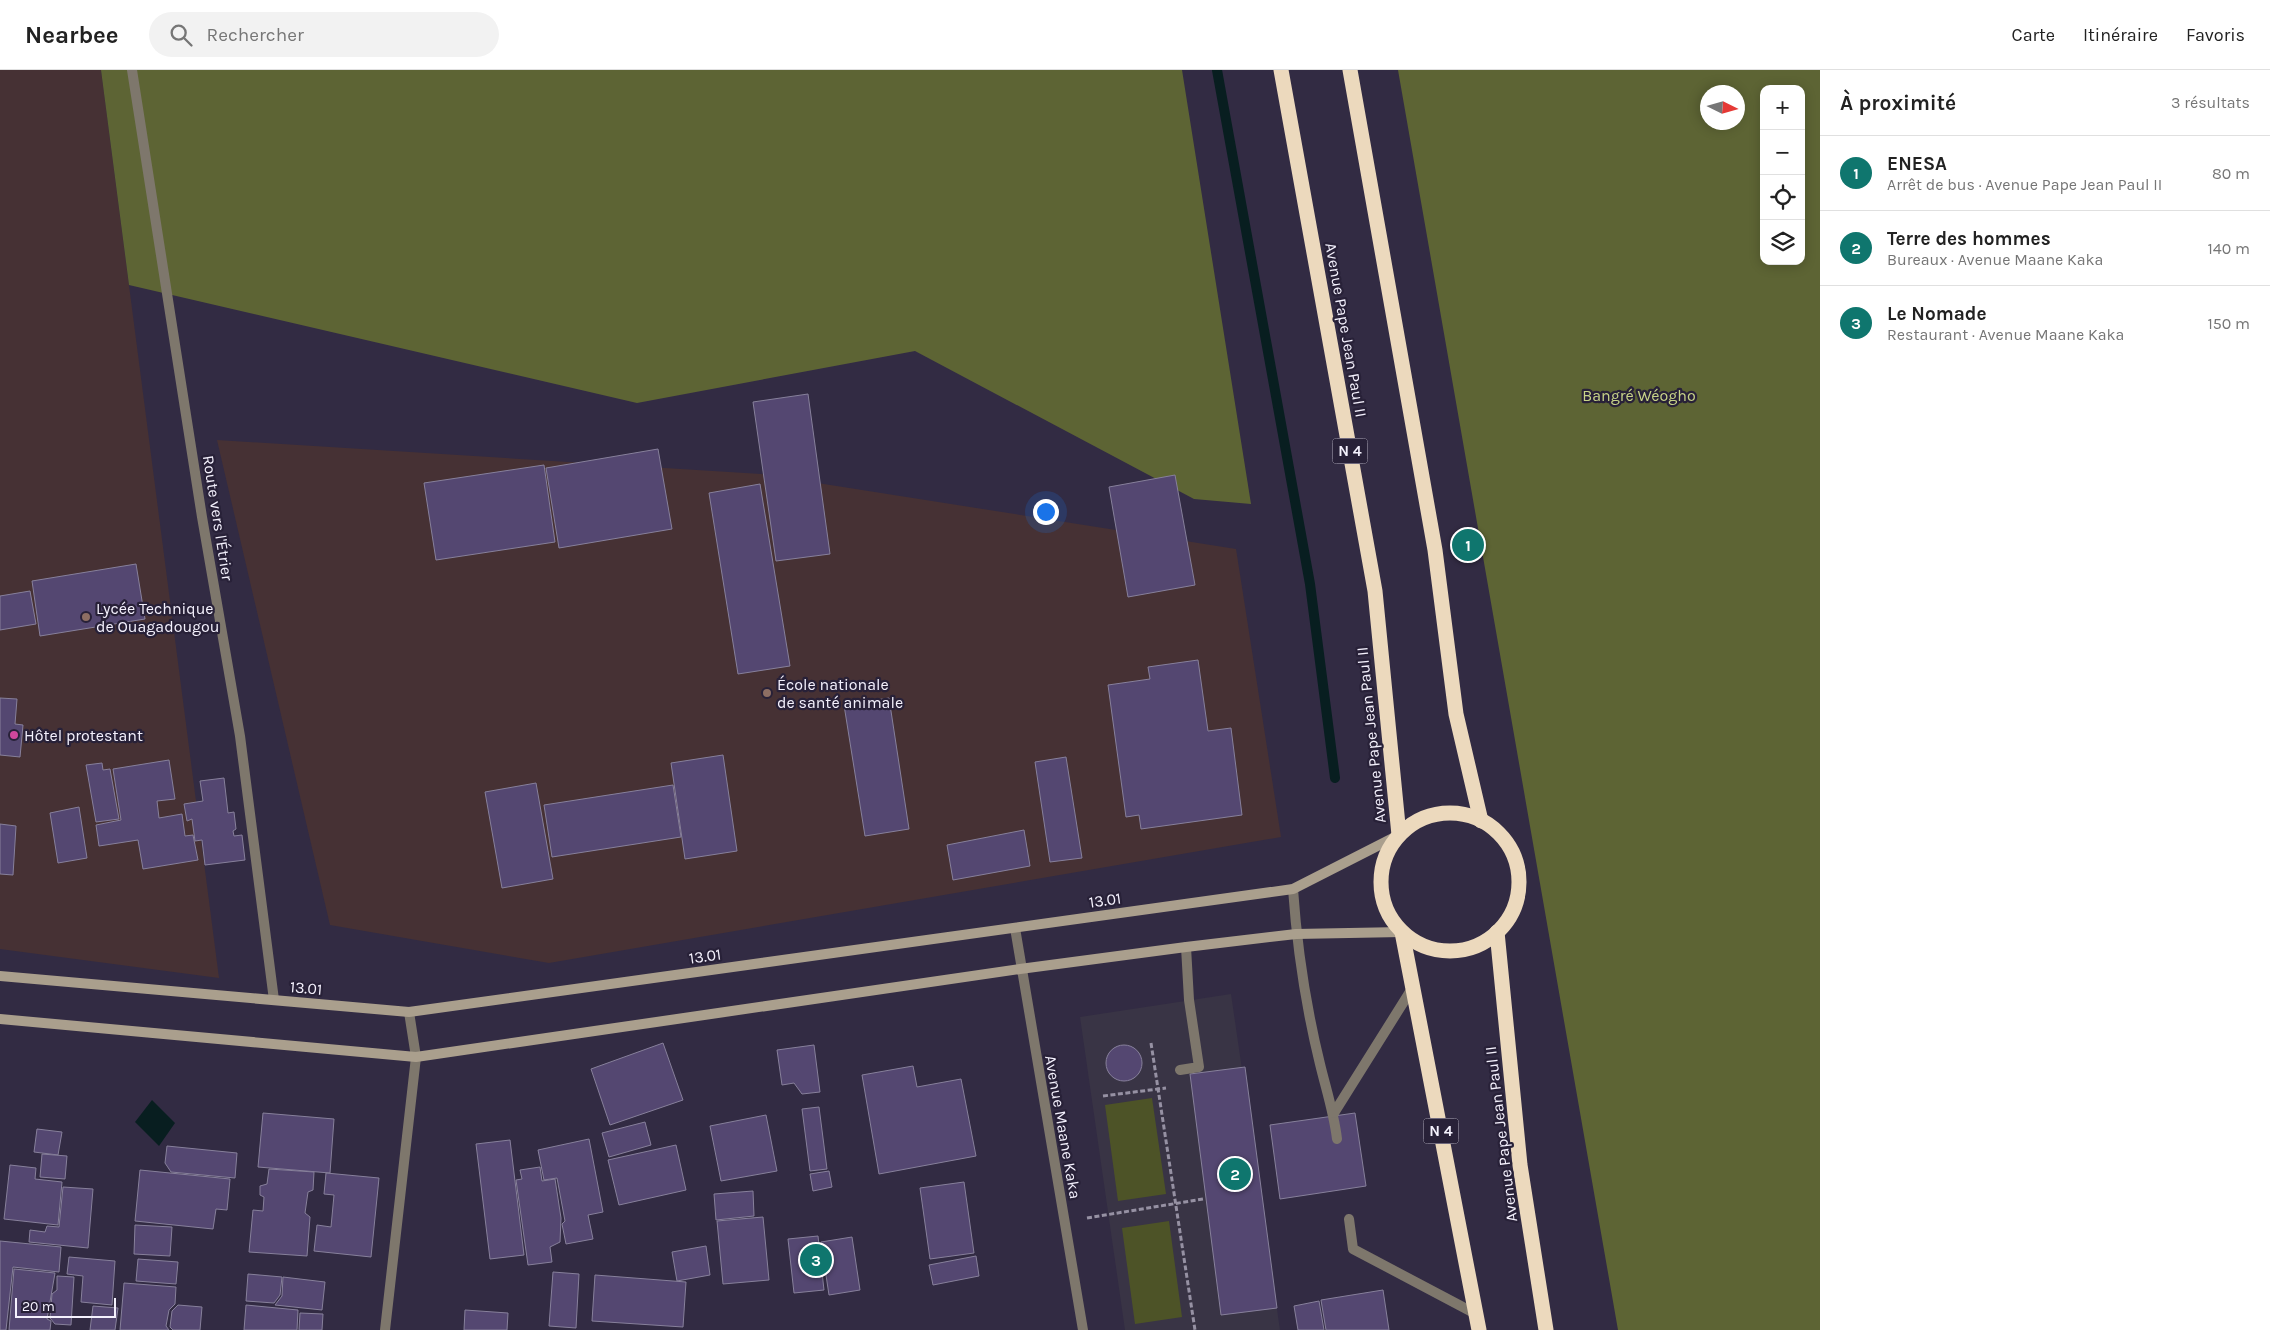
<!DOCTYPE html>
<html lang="fr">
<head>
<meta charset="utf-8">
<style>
	:root { --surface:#fff; --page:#f2f2f2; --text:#222; --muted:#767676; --line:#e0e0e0; --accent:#0f766e }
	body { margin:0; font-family:Karla,sans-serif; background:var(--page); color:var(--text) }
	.controls { position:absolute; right:15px; top:15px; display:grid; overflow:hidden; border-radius:10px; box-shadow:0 2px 12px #0003 }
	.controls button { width:45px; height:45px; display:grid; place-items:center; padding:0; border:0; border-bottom:1px solid var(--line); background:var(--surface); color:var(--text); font:25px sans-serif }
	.compass { position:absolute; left:1700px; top:15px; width:45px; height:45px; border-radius:50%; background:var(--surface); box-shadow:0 2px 12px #0003; rotate:95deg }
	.scale { position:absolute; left:15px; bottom:12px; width:101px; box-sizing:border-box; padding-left:5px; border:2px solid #f4f1fd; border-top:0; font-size:14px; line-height:18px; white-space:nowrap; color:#f4f1fd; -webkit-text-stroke:4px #282138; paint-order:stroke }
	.you { position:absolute; left:1045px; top:441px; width:18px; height:18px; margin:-12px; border:4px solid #fff; border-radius:50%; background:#1a73e8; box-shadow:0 0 0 8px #1a73e833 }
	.badge { display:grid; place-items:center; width:32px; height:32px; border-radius:50%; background:var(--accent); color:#fff; font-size:16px; font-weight:700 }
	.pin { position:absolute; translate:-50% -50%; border:2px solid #fff; box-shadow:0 1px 5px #0006 }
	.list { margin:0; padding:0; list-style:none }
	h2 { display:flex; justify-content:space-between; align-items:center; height:65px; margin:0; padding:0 20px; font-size:21px }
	h2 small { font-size:16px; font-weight:400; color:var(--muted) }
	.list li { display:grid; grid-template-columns:32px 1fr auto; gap:15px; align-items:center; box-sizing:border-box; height:75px; padding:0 20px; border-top:1px solid var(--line) }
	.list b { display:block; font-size:19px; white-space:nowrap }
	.list p { margin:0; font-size:16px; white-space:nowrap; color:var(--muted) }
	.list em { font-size:16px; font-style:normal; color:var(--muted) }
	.icon { flex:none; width:28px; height:28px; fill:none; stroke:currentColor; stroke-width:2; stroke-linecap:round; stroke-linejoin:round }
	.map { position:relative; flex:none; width:1820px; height:1260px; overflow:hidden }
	header { display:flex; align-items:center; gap:30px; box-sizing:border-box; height:70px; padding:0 25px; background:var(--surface); border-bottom:1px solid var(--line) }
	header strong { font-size:24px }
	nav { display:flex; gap:28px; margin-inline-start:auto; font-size:18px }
	.search { width:350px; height:45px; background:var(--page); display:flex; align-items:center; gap:12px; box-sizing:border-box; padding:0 18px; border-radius:28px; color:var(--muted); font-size:19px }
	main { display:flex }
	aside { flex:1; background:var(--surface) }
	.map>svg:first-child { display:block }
	.commercial { fill:#393445 }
	.education { fill:#463134 }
	.green { fill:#4d5327 }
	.forest { fill:#5d6434; fill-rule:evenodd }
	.water { fill:#081e20 }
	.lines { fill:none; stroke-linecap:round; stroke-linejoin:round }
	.stream { stroke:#081e20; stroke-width:10 }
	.building { fill:#544771; stroke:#87809b }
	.path { stroke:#9691a3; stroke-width:3; stroke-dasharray:5 2.5; stroke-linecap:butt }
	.lane { stroke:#7e776c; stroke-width:10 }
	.street { stroke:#7e776c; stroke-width:10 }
	.secondary { stroke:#aa9f8d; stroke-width:10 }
	.highway { stroke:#ecd9bd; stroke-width:15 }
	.education-dot { fill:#8d6e63; stroke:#282138; stroke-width:2 }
	.hotel-dot { fill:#d1479c; stroke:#282138; stroke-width:2 }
	.labels { text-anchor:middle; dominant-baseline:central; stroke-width:4.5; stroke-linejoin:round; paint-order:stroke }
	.shield { fill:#282138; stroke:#b7b3c2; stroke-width:1 }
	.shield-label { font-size:15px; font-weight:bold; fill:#f4f1fd }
	.street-label { font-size:16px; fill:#f4f1fd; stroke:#282138 }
	.park-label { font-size:16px; fill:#c8d488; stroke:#282138 }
	.poi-label { font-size:16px; fill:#f4f1fd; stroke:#282138; text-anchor:start }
</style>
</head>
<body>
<header>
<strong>Nearbee</strong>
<div class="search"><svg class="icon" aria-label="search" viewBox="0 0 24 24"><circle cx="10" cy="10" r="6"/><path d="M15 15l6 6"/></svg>Rechercher</div>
<nav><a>Carte</a><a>Itinéraire</a><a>Favoris</a></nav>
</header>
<main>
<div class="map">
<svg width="1820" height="1260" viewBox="0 0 1820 1260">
	<rect width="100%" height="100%" fill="#322b43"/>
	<polygon class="commercial" points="1231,924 1280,1260 1125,1260 1080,947"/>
	<g class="education">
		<polygon points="0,0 101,0 219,908 0,879"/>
		<polygon points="217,370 761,404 1236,479 1281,767 549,893 330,855"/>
	</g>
	<g class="green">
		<polygon points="1152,1028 1166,1124 1118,1131 1105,1035"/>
		<polygon points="1169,1151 1182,1247 1135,1254 1122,1158"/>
	</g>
	<g class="forest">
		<polygon points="101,0 1182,0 1251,434 1194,429 915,281 637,333 129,215"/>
		<path d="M 1398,0 L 1820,0 L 1820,1260 L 1618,1260 ZM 1764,19 L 1801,19 L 1801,191 L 1764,191 ZM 1708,22 L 1738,22 L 1738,52 L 1708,52 Z"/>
	</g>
	<polygon class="water" points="152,1030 175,1053 159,1076 135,1052"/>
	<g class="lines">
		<polyline class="stream" points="1217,0 1310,514 1335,708"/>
	</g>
	<g class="building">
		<polygon points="808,324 830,484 776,491 753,332"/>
		<polygon points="658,379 672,459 559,478 546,398"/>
		<polygon points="544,395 555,472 436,490 424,413"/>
		<polygon points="1175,405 1195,515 1128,527 1109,417"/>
		<polygon points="760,414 790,596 738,604 709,423"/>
		<polygon points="136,494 145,549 40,566 32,511"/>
		<polygon points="30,521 36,554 0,560 0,526"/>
		<polygon points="1198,590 1208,661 1231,658 1242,745 1141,759 1139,745 1126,747 1108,615 1150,609 1148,597"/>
		<polygon points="0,628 17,629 15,654 23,655 20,687 0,685"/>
		<polygon points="889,628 909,759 865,766 844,635"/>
		<polygon points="723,685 737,781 685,789 671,693"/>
		<polygon points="1066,687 1082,788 1050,792 1035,692"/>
		<polygon points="169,690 175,729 157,731 159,748 182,744 185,766 193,765 198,790 143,799 138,770 99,776 96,755 121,750 113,699"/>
		<polygon points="102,693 103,700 110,699 119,749 96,752 86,695"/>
		<polygon points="224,708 228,743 234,742 236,759 233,761 234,766 242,765 245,790 205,795 202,770 195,771 192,749 187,751 184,734 203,731 200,711"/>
		<polygon points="536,713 553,809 502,818 485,722"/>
		<polygon points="673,715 681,767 552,787 544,735"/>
		<polygon points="79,737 87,788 58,793 50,743"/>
		<polygon points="0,754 16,756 13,805 0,804"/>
		<polygon points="1024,760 1030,796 953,810 947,775"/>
		<polygon points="663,973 683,1030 610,1055 591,999"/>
		<polygon points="814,975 820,1022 802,1024 794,1013 782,1015 777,980"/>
		<circle cx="1124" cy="993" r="18"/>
		<polygon points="913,996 917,1017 961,1009 976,1086 879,1104 862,1005"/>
		<polygon points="1245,997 1277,1238 1221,1245 1190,1004"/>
		<polygon points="819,1037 827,1099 810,1101 802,1039"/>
		<polygon points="263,1043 334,1049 330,1103 258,1097"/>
		<polygon points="1355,1043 1366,1116 1280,1129 1270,1055"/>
		<polygon points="766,1045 777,1101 721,1111 710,1056"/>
		<polygon points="645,1052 651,1075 609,1087 602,1063"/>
		<polygon points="37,1059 62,1062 58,1085 34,1082"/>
		<polygon points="589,1069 603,1142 588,1145 593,1169 566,1174 562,1154 565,1151 557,1108 544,1110 538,1080"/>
		<polygon points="510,1070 524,1185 490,1189 476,1074"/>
		<polygon points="676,1075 686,1120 619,1135 608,1090"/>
		<polygon points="167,1076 237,1083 235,1108 171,1102 165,1093"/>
		<polygon points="42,1084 67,1086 65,1109 40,1107"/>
		<polygon points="10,1095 36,1098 35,1109 62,1112 58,1155 4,1149"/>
		<polygon points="540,1097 542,1111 555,1109 561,1148 560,1172 550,1177 552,1192 528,1195 516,1110 522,1109 520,1100"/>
		<polygon points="269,1099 314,1102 313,1120 308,1122 305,1143 310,1147 307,1186 249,1182 253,1140 263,1141 264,1127 260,1125 260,1116 267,1114"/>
		<polygon points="140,1100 230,1109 227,1140 216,1139 213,1159 135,1151"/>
		<polygon points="829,1101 832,1117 813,1121 810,1104"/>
		<polygon points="326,1103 379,1108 371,1187 314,1181 317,1155 331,1157 334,1125 324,1124"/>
		<polygon points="964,1112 974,1183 930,1189 920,1118"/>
		<polygon points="63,1117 93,1119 88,1178 29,1172 30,1160 45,1162 47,1156 59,1157"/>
		<polygon points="753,1121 754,1146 716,1150 714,1124"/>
		<polygon points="763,1147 769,1210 723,1214 717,1151"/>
		<polygon points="135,1155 172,1157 170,1186 134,1184"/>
		<polygon points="818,1166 824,1220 794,1223 788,1169"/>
		<polygon points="852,1167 860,1220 829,1225 821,1172"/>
		<polygon points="0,1171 61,1177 59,1202 13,1197 6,1260 0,1260"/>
		<polygon points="706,1176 710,1205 677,1211 672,1182"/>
		<polygon points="976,1186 979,1206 933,1215 929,1195"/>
		<polygon points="69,1187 115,1191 112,1235 81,1232 83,1206 67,1204"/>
		<polygon points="138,1189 178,1192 176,1214 136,1211"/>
		<polygon points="14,1199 55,1203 47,1249 51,1251 50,1260 9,1260"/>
		<polygon points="553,1202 579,1204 576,1258 549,1256"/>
		<polygon points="248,1204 282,1207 280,1225 274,1233 246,1231"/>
		<polygon points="595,1205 686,1212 683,1257 592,1251"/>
		<polygon points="57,1206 74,1207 71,1255 55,1254 50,1248 52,1224 57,1220"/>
		<polygon points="283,1207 325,1212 322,1240 275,1235 282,1226"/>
		<polygon points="124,1213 176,1217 175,1234 169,1240 166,1256 169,1260 120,1260"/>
		<polygon points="1383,1220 1389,1260 1326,1260 1321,1230"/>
		<polygon points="1319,1231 1324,1260 1298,1260 1294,1236"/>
		<polygon points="178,1235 202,1237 200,1260 173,1260 170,1257 172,1241"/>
		<polygon points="246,1235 298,1240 297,1260 244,1260"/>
		<polygon points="93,1236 118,1238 115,1260 90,1260"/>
		<polygon points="465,1240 508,1243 507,1260 464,1260"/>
		<polygon points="300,1243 323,1244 322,1260 299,1260"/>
	</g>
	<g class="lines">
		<g class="path">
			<polyline points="1151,973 1195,1260"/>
			<polyline points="1103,1026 1166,1018"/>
			<polyline points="1087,1148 1203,1129"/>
		</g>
		<g class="lane">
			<path d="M 1293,819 C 1297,877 1306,937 1320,994 C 1326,1019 1334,1043 1337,1069"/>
			<polyline points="1180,1000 1199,997 1189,930 1186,877"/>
			<polyline points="1334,1043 1413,917"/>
			<polyline points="1349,1149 1353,1179 1476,1244"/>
		</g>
		<g class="street">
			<polyline points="132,0 202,447 240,666 274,930"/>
			<polyline points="1015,858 1083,1260"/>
			<polyline points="385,1260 416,987 409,942"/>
		</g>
		<g class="secondary">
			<polyline points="0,906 409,942 1293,819 1399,765"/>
			<polyline points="0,949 416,987 1020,899 1186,877 1296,864 1402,862"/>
		</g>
		<g class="highway">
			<polyline points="1281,0 1375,521 1399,765"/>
			<polyline points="1350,0 1435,480 1456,644 1481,751"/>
			<circle cx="1450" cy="812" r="69"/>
			<polyline points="1402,862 1479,1260"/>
			<polyline points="1497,862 1520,1095 1546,1260"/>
		</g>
	</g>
	<g class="education-dot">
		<circle cx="86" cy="547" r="5"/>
		<circle cx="767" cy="623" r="5"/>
	</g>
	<circle class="hotel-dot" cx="14" cy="665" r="5"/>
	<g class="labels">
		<g class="shield">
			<rect x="1332.5" y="368.5" width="35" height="25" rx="4"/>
			<rect x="1423.5" y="1048.5" width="35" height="25" rx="4"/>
		</g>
		<g class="shield-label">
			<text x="1350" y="381">N 4</text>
			<text x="1441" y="1061">N 4</text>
		</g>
		<g class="street-label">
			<text transform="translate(1346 260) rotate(80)">Avenue Pape Jean Paul II</text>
			<text transform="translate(218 448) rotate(81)">Route vers l'Étrier</text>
			<text transform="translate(1371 665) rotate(-96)">Avenue Pape Jean Paul II</text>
			<text transform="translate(1105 830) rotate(-8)">13.01</text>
			<text transform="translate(705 886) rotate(-8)">13.01</text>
			<text transform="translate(306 918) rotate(5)">13.01</text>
			<text transform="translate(1063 1057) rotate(80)">Avenue Maane Kaka</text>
			<text transform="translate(1501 1064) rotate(-97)">Avenue Pape Jean Paul II</text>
		</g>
		<g class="park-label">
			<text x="1639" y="325">Bangré Wéogho</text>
		</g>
		<g class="poi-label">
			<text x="96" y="538">Lycée Technique<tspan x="96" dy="18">de Ouagadougou</tspan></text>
			<text x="777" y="614">École nationale<tspan x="777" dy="18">de santé animale</tspan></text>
			<text x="24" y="665">Hôtel protestant</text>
		</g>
	</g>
</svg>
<div class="controls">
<button>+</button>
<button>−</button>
<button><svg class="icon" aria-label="locate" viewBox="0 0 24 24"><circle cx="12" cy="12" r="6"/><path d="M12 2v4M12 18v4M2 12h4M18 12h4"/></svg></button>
<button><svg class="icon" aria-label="layers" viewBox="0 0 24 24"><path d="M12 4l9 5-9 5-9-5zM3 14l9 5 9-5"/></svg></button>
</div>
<svg class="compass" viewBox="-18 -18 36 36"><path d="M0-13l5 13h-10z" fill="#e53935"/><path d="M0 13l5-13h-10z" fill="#767676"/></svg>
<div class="scale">20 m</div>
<div class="you"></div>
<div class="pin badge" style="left:1468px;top:475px">1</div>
<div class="pin badge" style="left:1235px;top:1104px">2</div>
<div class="pin badge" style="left:816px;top:1190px">3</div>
</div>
<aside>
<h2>À proximité<small>3 résultats</small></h2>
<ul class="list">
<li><span class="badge">1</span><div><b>ENESA</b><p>Arrêt de bus · Avenue Pape Jean Paul II</p></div><em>80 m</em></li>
<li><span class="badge">2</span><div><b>Terre des hommes</b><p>Bureaux · Avenue Maane Kaka</p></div><em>140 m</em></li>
<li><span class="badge">3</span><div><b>Le Nomade</b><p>Restaurant · Avenue Maane Kaka</p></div><em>150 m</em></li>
</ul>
</aside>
</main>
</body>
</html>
